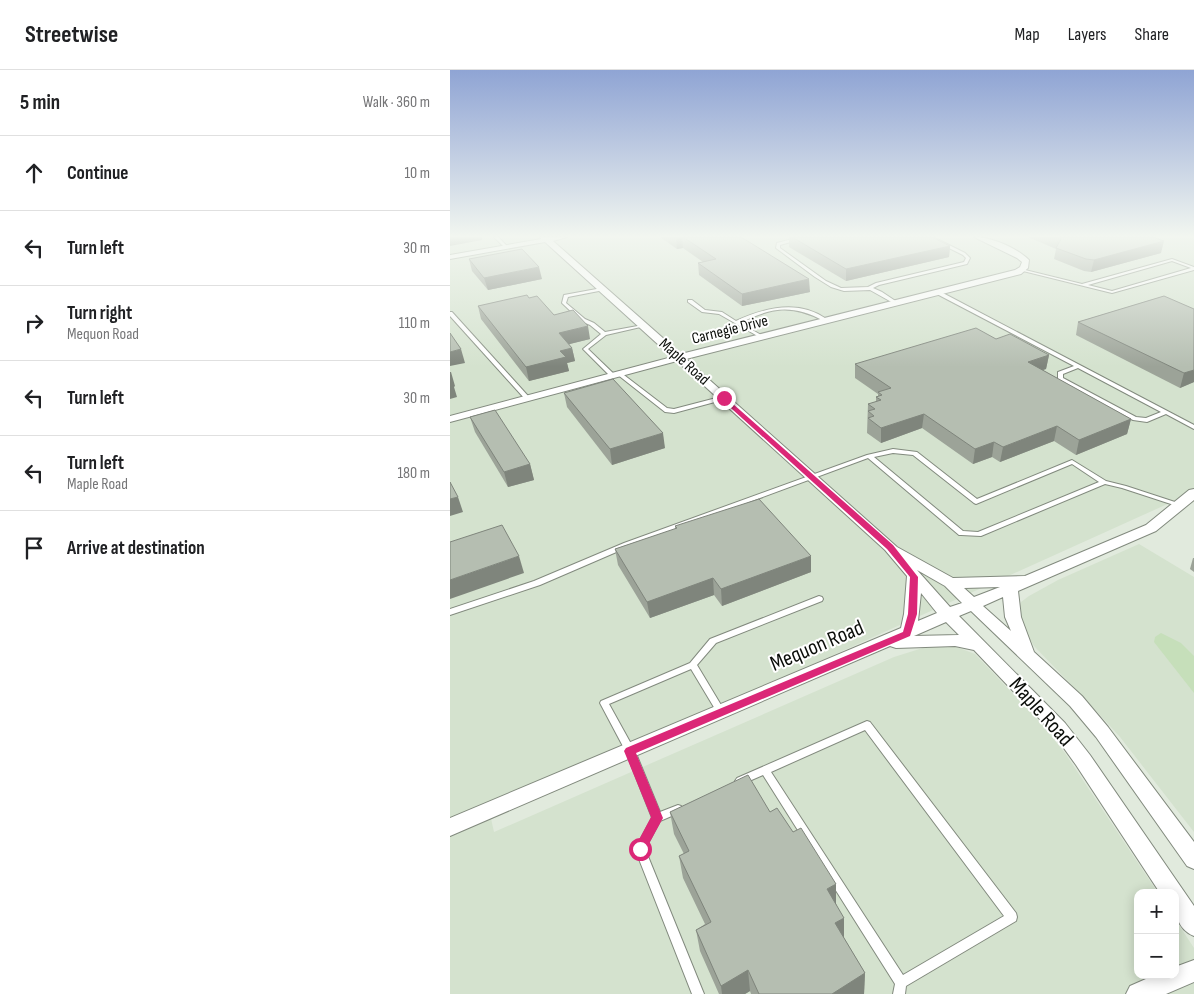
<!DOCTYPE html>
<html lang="en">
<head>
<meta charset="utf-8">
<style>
	:root { --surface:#fff; --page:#f6f6f6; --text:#202124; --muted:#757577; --line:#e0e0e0 }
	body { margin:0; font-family:"Sofia Sans Condensed",sans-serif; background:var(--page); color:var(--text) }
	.controls { position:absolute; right:15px; bottom:15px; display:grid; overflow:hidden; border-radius:10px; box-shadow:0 2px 12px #0003 }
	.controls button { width:45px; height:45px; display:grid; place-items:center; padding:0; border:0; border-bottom:1px solid var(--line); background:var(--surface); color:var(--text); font:25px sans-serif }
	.stop { position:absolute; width:15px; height:15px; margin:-11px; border:4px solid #db2777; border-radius:50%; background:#fff }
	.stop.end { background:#db2777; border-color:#fff; box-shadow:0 1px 5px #0008 }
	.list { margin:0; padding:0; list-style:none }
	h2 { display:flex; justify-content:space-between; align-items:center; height:65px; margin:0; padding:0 20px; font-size:21px }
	h2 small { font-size:16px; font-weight:400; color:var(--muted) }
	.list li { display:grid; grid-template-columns:32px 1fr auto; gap:15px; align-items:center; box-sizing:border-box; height:75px; padding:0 20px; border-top:1px solid var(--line) }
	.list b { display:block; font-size:19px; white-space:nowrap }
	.list p { margin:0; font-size:16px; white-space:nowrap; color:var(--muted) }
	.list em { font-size:16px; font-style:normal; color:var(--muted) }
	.icon { flex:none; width:28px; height:28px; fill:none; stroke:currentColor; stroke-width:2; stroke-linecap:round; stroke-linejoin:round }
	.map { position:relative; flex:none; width:744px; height:924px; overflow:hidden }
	header { display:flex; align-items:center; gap:30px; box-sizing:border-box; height:70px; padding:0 25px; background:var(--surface); border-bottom:1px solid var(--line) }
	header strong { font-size:24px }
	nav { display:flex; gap:28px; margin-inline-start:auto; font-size:18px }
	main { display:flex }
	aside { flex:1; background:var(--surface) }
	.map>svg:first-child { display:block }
	.built { fill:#d4e2ce }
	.green { fill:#c6dfba }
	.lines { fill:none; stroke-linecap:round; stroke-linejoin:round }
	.lane-casing { stroke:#828a7e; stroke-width:2 }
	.street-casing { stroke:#828a7e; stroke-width:2 }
	.lane { fill:#fff; fill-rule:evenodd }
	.street { fill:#fff; fill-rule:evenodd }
	.wall { fill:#9ca398 }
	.shaded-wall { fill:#7f857c }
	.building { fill:#b5beb1; stroke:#7f857c }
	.route { fill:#db2777 }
	.labels { text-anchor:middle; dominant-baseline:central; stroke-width:4; stroke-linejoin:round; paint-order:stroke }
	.far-street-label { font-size:16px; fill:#0a0d09; stroke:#fff }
	.near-street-label { font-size:22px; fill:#0a0d09; stroke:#fff }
</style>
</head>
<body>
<header>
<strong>Streetwise</strong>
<nav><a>Map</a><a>Layers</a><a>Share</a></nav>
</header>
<main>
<aside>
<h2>5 min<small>Walk · 360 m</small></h2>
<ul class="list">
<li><svg class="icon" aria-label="ahead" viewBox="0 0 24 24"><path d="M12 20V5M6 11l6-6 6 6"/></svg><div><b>Continue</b></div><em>10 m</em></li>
<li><svg class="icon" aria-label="left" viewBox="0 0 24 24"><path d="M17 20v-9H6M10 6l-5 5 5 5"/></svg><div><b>Turn left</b></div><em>30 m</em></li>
<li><svg class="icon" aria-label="right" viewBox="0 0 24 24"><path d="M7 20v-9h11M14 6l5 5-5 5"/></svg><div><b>Turn right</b><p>Mequon Road</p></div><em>110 m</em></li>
<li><svg class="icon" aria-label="left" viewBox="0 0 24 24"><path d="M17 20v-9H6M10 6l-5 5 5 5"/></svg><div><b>Turn left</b></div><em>30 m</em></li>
<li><svg class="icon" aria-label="left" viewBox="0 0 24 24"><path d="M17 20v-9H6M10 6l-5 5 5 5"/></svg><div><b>Turn left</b><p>Maple Road</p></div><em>180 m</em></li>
<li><svg class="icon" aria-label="arrive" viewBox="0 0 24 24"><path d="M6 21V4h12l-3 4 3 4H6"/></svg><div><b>Arrive at destination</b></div></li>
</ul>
</aside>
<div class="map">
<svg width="744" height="924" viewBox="0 0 744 924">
	<rect width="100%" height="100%" fill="#e1eadd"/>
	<g class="built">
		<polygon points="0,167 744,167 744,422 377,588 38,735 44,762 444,587 479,576 504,576 525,584 587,649 615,683 708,823 688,823 688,905 725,905 725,849 744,878 744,924 0,924"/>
		<polygon points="689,474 744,507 744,762 670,667 638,632 584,576 571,554 569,542 571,532 579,526 608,510"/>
	</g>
	<polygon class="green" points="711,563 731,573 744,586 744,623 704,572 705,567"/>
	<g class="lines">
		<defs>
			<g id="lane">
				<polygon points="44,167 48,167 57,176 57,178 55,178"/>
				<polygon points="350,167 358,167 330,175 330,178 376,211 391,218 418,217 426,213 514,192 516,188 513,185 477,167 483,167 515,183 520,188 517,194 429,215 423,218 432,222 447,232 447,233 445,234 420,220 394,221 381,217 365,207 326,178 327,173"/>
				<path d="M 722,189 L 744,197 L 744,200 L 662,223 L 569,200 L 571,199 L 632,214 ZM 722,191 L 741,198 L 662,221 L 638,215 Z"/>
				<polygon points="152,218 154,218 154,220 118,227 116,233 135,249 144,253 155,262 193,255 195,256 156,265 138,279 165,305 166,306 163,308 161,307 133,279 151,264 140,255 131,251 112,233 114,225"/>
				<path d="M 485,221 L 489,221 L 744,355 L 744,359 L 716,344 L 697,352 L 683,350 L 608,310 L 608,302 L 624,296 L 485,223 ZM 628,298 L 711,342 L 696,348 L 686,347 L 613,308 L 613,304 Z"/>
				<path d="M 238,230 L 242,230 L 255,240 L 272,242 L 286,251 C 316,237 350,229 378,250 L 374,251 C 342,234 322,237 290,253 L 313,266 L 313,268 L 311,268 L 269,244 L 252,242 L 238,232 Z"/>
				<polygon points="0,242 2,242 79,327 79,329 75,329 0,246"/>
				<polygon points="170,302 217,338 224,339 274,326 277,328 276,329 224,343 215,342 168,305 167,304"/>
				<path d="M 443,379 L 467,382 L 527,429 L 622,390 L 656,411 L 676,416 L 731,434 L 732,435 L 731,436 L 727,436 L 672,418 L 655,414 L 531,466 L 511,465 L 509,465 L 418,388 L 178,477 L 90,515 L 0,545 L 0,539 L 84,511 L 174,473 L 417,385 ZM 443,383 L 463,385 L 524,433 L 526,434 L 622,394 L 649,412 L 528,462 L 513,461 L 424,387 Z"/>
				<polygon points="369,526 372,527 373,529 372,531 266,573 247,595 274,640 275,642 274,644 271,645 268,644 241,599 159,634 185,681 210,742 228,735 231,736 233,739 231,742 210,751 195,779 254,924 242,924 185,779 202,748 176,682 150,633 151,631 240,593 260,569"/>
				<path d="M 417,651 L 420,652 L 566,843 L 567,847 L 566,851 L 456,916 L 455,924 L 443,924 L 445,914 L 313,705 L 290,715 L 287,714 L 285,711 L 287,708 ZM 415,660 L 554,846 L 453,905 L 321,702 Z"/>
			</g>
			<g id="street">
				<path d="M 90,167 L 117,167 L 103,171 L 231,284 L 565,200 L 570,197 L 572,192 L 567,188 L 524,167 C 542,167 567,178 579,190 L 578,198 L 571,204 L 236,289 L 447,477 L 503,508 L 575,506 L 696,455 L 739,420 L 744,419 L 744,430 L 706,461 L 568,521 L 571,547 L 584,582 L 632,626 L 658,657 L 744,772 L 744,799 L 737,796 L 646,667 L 620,636 L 521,541 L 509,546 L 615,653 L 640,685 L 744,836 L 744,866 C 725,858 725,840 725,823 L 710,823 L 626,695 L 603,663 L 524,580 L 505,576 L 446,578 L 440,576 L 0,766 L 0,748 L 451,558 L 454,544 L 457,506 L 435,480 L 227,291 L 0,352 L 0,346 L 222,287 L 95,172 L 0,189 L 0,185 L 91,169 ZM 467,500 L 495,516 L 512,533 L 500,537 ZM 550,517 L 524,527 L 514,518 ZM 471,523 L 487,543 L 468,551 ZM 553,527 L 555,547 L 561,561 L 533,536 ZM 496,552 L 509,565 L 464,566 Z"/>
				<polygon points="744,890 744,912 716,924 676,924 680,916 705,905 725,905 725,897"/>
			</g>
		</defs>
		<use href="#lane" class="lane-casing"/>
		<use href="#street" class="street-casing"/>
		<use href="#lane" class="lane"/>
		<use href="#street" class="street"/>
	</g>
	<g class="wall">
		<polygon points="210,167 291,167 360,222 292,236 249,205 248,193 253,192 233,178 227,179"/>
		<polygon points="339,167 482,167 500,176 499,187 396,211 339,177"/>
		<polygon points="578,167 703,167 711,183 641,202 634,201 604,189 606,179"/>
		<polygon points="19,189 92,209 38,220 22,201"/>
		<polygon points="714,226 744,312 730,318 626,265 628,252"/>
		<polygon points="79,228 140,269 119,274 122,278 125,291 117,293 119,301 79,311 31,249 28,236"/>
		<polygon points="546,269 599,285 596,299 592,300 681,349 677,364 626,385 604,371 550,392 542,387 523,394 472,358 431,373 417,363 418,334 426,332 426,327 428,326 428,324 405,308 405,294"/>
		<polygon points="114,323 215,378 162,395 117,337"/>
		<polygon points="20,347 80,394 84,410 58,417 25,362"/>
		<polygon points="225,456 361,502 272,536 264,525 200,548 168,495 165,479 225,459"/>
		<polygon points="743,488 744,488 744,502 740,499"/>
		<polygon points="220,742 320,742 386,833 394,868 415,903 414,924 301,924 300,921 295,924 269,924 250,881 246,860 255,854 233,808 229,786 234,784 224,764"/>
	</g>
	<g class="shaded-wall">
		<polygon points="0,167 32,167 32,170 0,176"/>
		<polygon points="226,167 232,167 233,178 227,179"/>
		<polygon points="714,171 711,183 641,202 644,190"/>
		<polygon points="500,176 499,187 396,211 396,199"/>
		<polygon points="89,197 92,209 38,220 34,208"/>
		<polygon points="359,209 360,222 292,236 292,224"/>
		<polygon points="138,256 140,269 112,276 109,263"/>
		<polygon points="122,278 125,291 117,293 119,301 79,311 76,297 110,281"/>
		<polygon points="11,279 15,293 0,296 0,282"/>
		<polygon points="599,285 596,299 575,306 578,292"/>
		<polygon points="744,300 744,312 730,318 734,303"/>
		<polygon points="0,302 1,302 5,316 4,317 7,327 0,329"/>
		<polygon points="474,344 472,358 431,373 431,358"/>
		<polygon points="681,349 677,364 626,385 629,370"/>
		<polygon points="607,356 604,371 550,392 553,377"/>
		<polygon points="213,363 215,378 162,395 160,379"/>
		<polygon points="544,372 542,387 523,394 525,379"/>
		<polygon points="80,394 84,410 58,417 54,402"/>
		<polygon points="8,427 13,442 0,446 0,429"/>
		<polygon points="69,486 74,503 0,529 0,510"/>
		<polygon points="361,486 361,502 272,536 271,519"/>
		<polygon points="263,508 264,525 200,548 197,532"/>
		<polygon points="386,814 386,836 377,819"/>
		<polygon points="394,848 394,869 385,853"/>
		<polygon points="298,900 300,921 295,924 272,924 271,916"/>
		<polygon points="415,903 414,924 382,924"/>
	</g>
	<g class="building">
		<polygon points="233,167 291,167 359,209 292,224 248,193 266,189"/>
		<polygon points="342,167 482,167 500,176 396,199"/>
		<polygon points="607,167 703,167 714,171 644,190 636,189 606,178 611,169"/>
		<polygon points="72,179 89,197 34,208 19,189"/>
		<polygon points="77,225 79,228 87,226 104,245 123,240 138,256 109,263 122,278 110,281 116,287 76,297 28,236"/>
		<polygon points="714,226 744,239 744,300 734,303 628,252"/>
		<polygon points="526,258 546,269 560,264 599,285 578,292 681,349 629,370 607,356 553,377 544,372 525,379 474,344 431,358 418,348 424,346 418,341 425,339 418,334 431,330 426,327 432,325 428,322 441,318 405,294"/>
		<polygon points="0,263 11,279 0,282"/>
		<polygon points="163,309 213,363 160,379 114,323"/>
		<polygon points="45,340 80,394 54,402 20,347"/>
		<polygon points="0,412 8,427 0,429"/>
		<polygon points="309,429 361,486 271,519 263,508 197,532 165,479 227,458 225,456"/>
		<polygon points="52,455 69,486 0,510 0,472"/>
		<polygon points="298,705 320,742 327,738 343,762 351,758 386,814 377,819 394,848 385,853 415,903 382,924 309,924 298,900 271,916 246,860 261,852 229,786 239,781 220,742"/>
	</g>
	<linearGradient id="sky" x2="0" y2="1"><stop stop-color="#8fa4d4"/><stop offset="0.56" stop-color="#f2f6f0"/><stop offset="1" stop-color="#f2f6f0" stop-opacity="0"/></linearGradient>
	<rect width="744" height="297" fill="url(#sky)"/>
	<polygon class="route" points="274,326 443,475 468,507 467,544 460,566 186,683 213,748 194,783 190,784 186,783 184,779 201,747 174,681 176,678 453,562 458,544 460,507 437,479 272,330 271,328"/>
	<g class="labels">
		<g class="far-street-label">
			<text transform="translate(280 260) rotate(-14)">Carnegie Drive</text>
			<text transform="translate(234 292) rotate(42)">Maple Road</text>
		</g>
		<g class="near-street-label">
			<text transform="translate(367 576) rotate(-23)">Mequon Road</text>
			<text transform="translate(591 642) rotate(48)">Maple Road</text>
		</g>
	</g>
</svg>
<div class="controls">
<button>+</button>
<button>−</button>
</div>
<div class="stop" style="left:190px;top:779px"></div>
<div class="stop end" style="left:274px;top:328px"></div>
</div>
</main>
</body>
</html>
